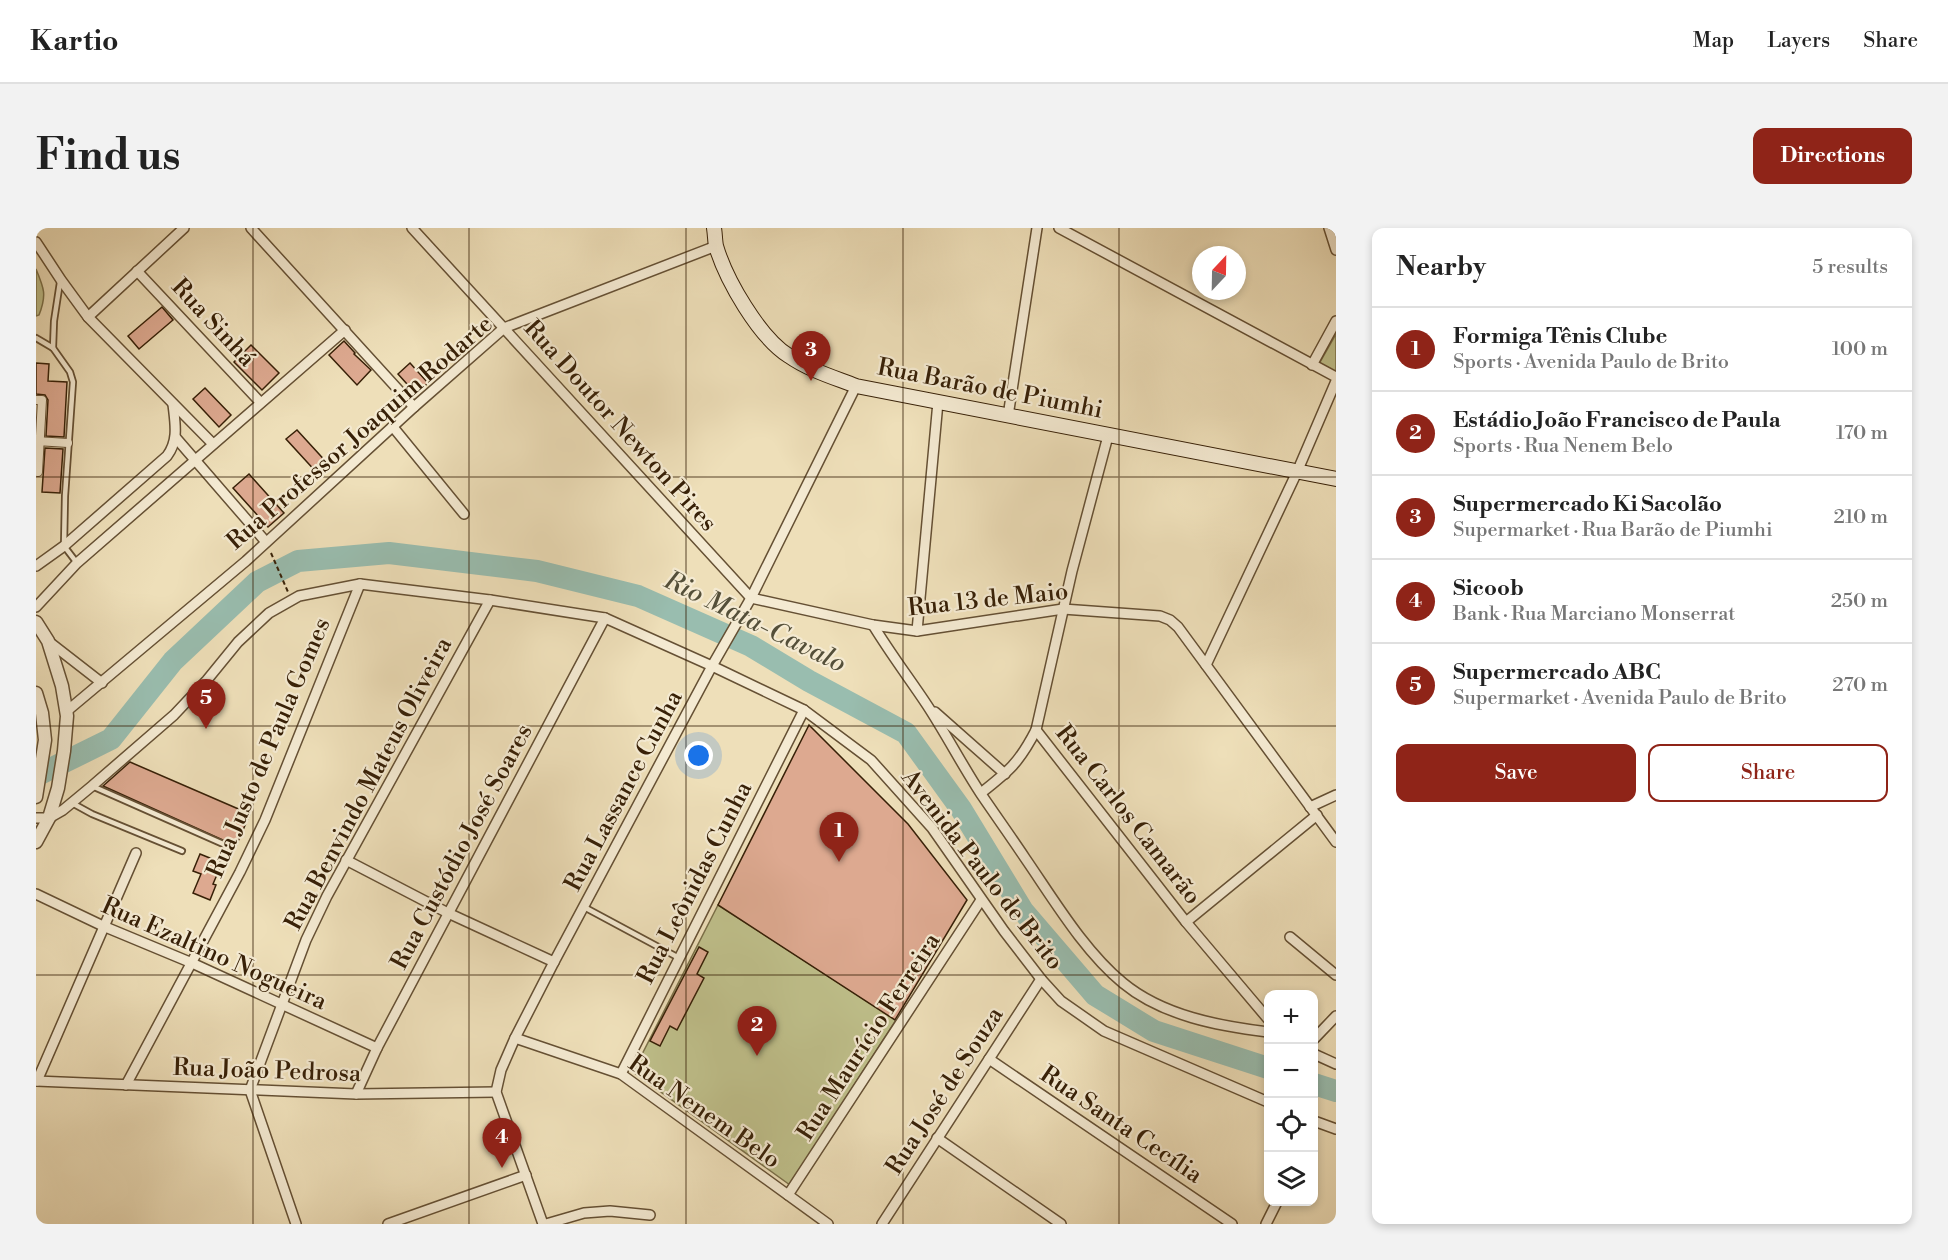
<!DOCTYPE html>
<html lang="en">
<head>
<meta charset="utf-8">
<style>
	:root { --surface:#fff; --page:#f2f2f2; --text:#222; --muted:#767676; --line:#e0e0e0; --accent:#8f2418 }
	body { margin:0; font-family:"Libre Bodoni",serif; background:var(--page); color:var(--text) }
	.controls { position:absolute; right:18px; bottom:18px; display:grid; overflow:hidden; border-radius:12px; box-shadow:0 3px 9px #0003 }
	.controls button { width:54px; height:54px; display:grid; place-items:center; padding:0; border:0; border-bottom:2px solid var(--line); background:var(--surface); color:var(--text); font:30px sans-serif }
	.compass { position:absolute; left:1156px; top:18px; width:54px; height:54px; border-radius:50%; background:var(--surface); box-shadow:0 3px 9px #0003; rotate:22deg }
	.you { position:absolute; left:663px; top:528px; width:21px; height:21px; margin:-15px; border:4px solid #fff; border-radius:50%; background:#1a73e8; box-shadow:0 0 0 9px #1a73e833 }
	.badge { display:grid; place-items:center; width:39px; height:39px; border-radius:50%; background:var(--accent); color:#fff; font-size:20px; font-weight:700 }
	.pin { position:absolute; translate:-50% -50px; filter:drop-shadow(0 2px 3px #0008) }
	.pin::after { content:''; position:absolute; top:32px; width:21px; height:18px; background:inherit; clip-path:polygon(0 0,100% 0,50% 100%) }
	.list { margin:0; padding:0; list-style:none }
	h2 { display:flex; justify-content:space-between; align-items:center; height:78px; margin:0; padding:0 24px; font-size:26px }
	h2 small { font-size:20px; font-weight:400; color:var(--muted) }
	.list li { display:grid; grid-template-columns:39px 1fr auto; gap:18px; align-items:center; box-sizing:border-box; height:84px; padding:0 24px; border-top:2px solid var(--line) }
	.list b { display:block; font-size:22px; white-space:nowrap }
	.list p { margin:0; font-size:20px; white-space:nowrap; color:var(--muted) }
	.list em { font-size:20px; font-style:normal; color:var(--muted) }
	.actions { display:flex; gap:12px; padding:18px 24px }
	.actions a { flex:1; padding:14px 0; border:2px solid var(--accent); border-radius:12px; text-align:center; font-size:21px; color:var(--accent) }
	.actions .main { background:var(--accent); color:#fff }
	.icon { flex:none; width:33px; height:33px; fill:none; stroke:currentColor; stroke-width:2; stroke-linecap:round; stroke-linejoin:round }
	.map { position:relative; flex:none; width:1300px; height:996px; overflow:hidden; border-radius:12px }
	header { display:flex; align-items:center; gap:36px; box-sizing:border-box; height:84px; padding:0 30px; background:var(--surface); border-bottom:2px solid var(--line) }
	header strong { font-size:28px }
	nav { display:flex; gap:33px; margin-inline-start:auto; font-size:21px }
	.intro { display:flex; align-items:center; justify-content:space-between; box-sizing:border-box; height:144px; padding:0 36px }
	h1 { margin:0; font-size:42px }
	.button { padding:15px 27px; border-radius:12px; background:var(--accent); color:#fff; font-size:21px; font-weight:700 }
	main { display:flex; gap:36px; padding:0 36px }
	aside { flex:1; background:var(--surface); border-radius:12px; box-shadow:0 3px 9px #0003 }
	.map>svg:first-child { display:block }
	.green { fill:#bfc08b; stroke:#7b7049; stroke-width:1.5 }
	.lines { fill:none; stroke-linecap:round; stroke-linejoin:round }
	.river { stroke:#99bdaf; stroke-width:22 }
	.building { fill:#dda990; stroke:#372007; stroke-width:1.5 }
	.service-casing { stroke:#655034; stroke-width:8 }
	.pedestrian-casing { stroke:#655034; stroke-width:10 }
	.minor-casing { stroke:#655034; stroke-width:12 }
	.tertiary-casing { stroke:#655034; stroke-width:15 }
	.secondary-casing { stroke:#372007; stroke-width:16 }
	.path { stroke:#372007; stroke-width:2; stroke-dasharray:4.5 3; stroke-linecap:butt }
	.service { stroke:#f4ead2; stroke-width:4.5 }
	.pedestrian { stroke:#f4ead2; stroke-width:8 }
	.minor { stroke:#f4ead2; stroke-width:9 }
	.tertiary { stroke:#f4ead2; stroke-width:12 }
	.secondary { stroke:#f4ead2; stroke-width:14 }
	.grid { fill:none; stroke:#372007; stroke-width:1.5; stroke-opacity:0.55 }
	.labels { text-anchor:middle; dominant-baseline:central; stroke-width:4.5; stroke-linejoin:round; paint-order:stroke }
	.street-label { font-size:24px; fill:#372007; stroke:#f4ead2 }
	.water-label { font-size:26px; font-style:italic; fill:#544f39; stroke:#f4ead2 }
</style>
</head>
<body>
<header>
<strong>Kartio</strong>
<nav><a>Map</a><a>Layers</a><a>Share</a></nav>
</header>
<div class="intro"><h1>Find us</h1><a class="button">Directions</a></div>
<main>
<div class="map">
<svg width="1300" height="996" viewBox="0 0 1300 996">
	<rect width="100%" height="100%" fill="#eedfb9"/>
	<filter id="stains"><feTurbulence type="fractalNoise" baseFrequency=".00333" numOctaves="4"/><feColorMatrix values="0 0 0 0 .2 0 0 0 0 .09 0 0 0 0 .02 0 0 0 .5 -.17"/></filter>
	<radialGradient id="worn" r=".72"><stop offset=".6" stop-color="#630" stop-opacity="0"/><stop offset="1" stop-color="#630" stop-opacity=".3"/></radialGradient>
	<g class="green">
		<path d="M 0,41 C 8,60 11,67 3,87 L 0,88 Z"/>
		<polygon points="1300,106 1300,145 1283,136"/>
		<polygon points="682,677 860,792 754,957 597,844"/>
	</g>
	<g class="lines">
		<g class="river">
			<polyline points="0,548 75,511 137,433 221,354 262,333 353,325 501,343 602,368 715,418 773,453 870,505 925,581 987,683 1059,767 1118,803 1232,840"/>
			<polyline points="1278,856 1300,863"/>
		</g>
	</g>
	<g class="building">
		<polygon points="126,79 137,92 103,121 92,108"/>
		<polygon points="308,113 319,125 318,126 335,142 321,157 293,127"/>
		<polygon points="215,117 243,145 226,162 198,134"/>
		<polygon points="0,135 13,136 12,153 31,154 28,209 10,208 12,172 9,167 0,166"/>
		<polygon points="374,135 392,155 380,166 362,146"/>
		<polygon points="169,160 195,187 183,199 157,171"/>
		<polygon points="261,202 293,237 282,246 250,211"/>
		<polygon points="9,220 27,221 24,265 6,264"/>
		<polygon points="213,246 248,285 232,299 197,260"/>
		<polygon points="773,497 872,596 931,672 859,792 682,677"/>
		<polygon points="94,534 214,586 200,618 67,558"/>
		<polygon points="164,626 186,635 177,656 180,657 174,672 157,665 165,646 157,643"/>
		<polygon points="663,719 672,724 661,746 668,750 641,802 634,798 624,818 614,813"/>
	</g>
	<g class="lines">
		<defs>
			<g id="service">
				<polyline points="0,110 17,120 34,144 37,154 29,268 28,318 41,335"/>
				<polyline points="17,120 18,93 24,54"/>
				<polyline points="56,558 194,619"/>
				<polyline points="36,575 56,586 146,623"/>
				<polyline points="548,679 643,730"/>
			</g>
			<g id="pedestrian">
				<polyline points="0,172 6,172 2,244"/>
				<polyline points="0,213 32,215"/>
			</g>
			<g id="minor">
				<polyline points="215,0 378,179"/>
				<polyline points="376,0 715,370"/>
				<polyline points="1023,0 1300,149"/>
				<polyline points="1293,0 1300,22"/>
				<polyline points="0,14 25,52 52,89 177,216"/>
				<polyline points="101,43 224,174"/>
				<polyline points="52,89 148,0"/>
				<polyline points="1276,137 1300,93"/>
				<polyline points="972,188 1001,0"/>
				<polyline points="357,199 428,286"/>
				<polyline points="1072,208 1036,343 1000,502 1150,694 1232,791"/>
				<polyline points="140,210 230,314"/>
				<path d="M 0,338 L 28,318 L 131,228 C 143,212 139,195 137,176"/>
				<polyline points="715,370 837,397 881,403 1027,381 1124,388 1134,392 1142,399 1300,614"/>
				<polyline points="0,379 41,335 309,102"/>
				<path d="M 837,397 C 854,425 873,450 891,477 C 910,506 926,537 945,566 C 960,588 975,609 989,630 C 1018,672 1048,723 1087,755 C 1127,788 1183,798 1232,804"/>
				<polyline points="881,403 902,174"/>
				<polyline points="12,413 66,455"/>
				<polyline points="1170,437 1261,244 1300,153"/>
				<polyline points="31,483 210,333 378,179 468,100 680,18"/>
				<polyline points="899,484 969,546"/>
				<path d="M 945,565 C 973,543 983,535 1000,502"/>
				<polyline points="1274,579 1300,567"/>
				<polyline points="0,590 13,590 27,582 56,558 138,487 171,452 202,414 233,385 263,368 324,356 454,372 569,390 676,438 768,482 835,532 896,600 968,703 1005,751 1025,773 1068,803 1232,874"/>
				<polyline points="310,632 412,685 518,734"/>
				<polyline points="0,666 67,698 156,735 341,820"/>
				<polyline points="1150,694 1281,587"/>
				<polyline points="1254,709 1300,747"/>
				<polyline points="479,810 585,846 792,996"/>
				<polyline points="1278,811 1300,788"/>
				<polyline points="1278,826 1300,836"/>
				<polyline points="953,831 1196,996"/>
				<polyline points="585,846 768,482"/>
				<polyline points="0,853 320,866 460,864"/>
				<polyline points="1,853 100,625"/>
				<polyline points="90,857 204,644 229,592 324,356"/>
				<polyline points="320,866 341,820 569,390"/>
				<polyline points="1278,893 1300,901"/>
				<polyline points="901,910 1025,996"/>
				<polyline points="752,967 945,672"/>
				<polyline points="260,996 214,862 270,712 291,668 454,372"/>
				<polyline points="352,996 490,947"/>
				<polyline points="507,996 460,864 465,842 479,810 518,734 676,438 715,370 820,158"/>
				<polyline points="510,996 548,985 574,983 614,987"/>
				<polyline points="846,996 1005,751"/>
				<polyline points="1230,996 1241,974"/>
			</g>
			<g id="tertiary">
				<polyline points="0,394 12,413 26,458 31,488 28,523 22,560 13,590 0,614"/>
				<polyline points="0,465 6,485 9,512 0,569"/>
			</g>
			<path id="secondary" d="M 678,0 C 679,6 679,13 680,18 C 690,52 723,109 753,128 C 773,142 797,149 820,158 L 1300,251"/>
		</defs>
		<use href="#service" class="service-casing"/>
		<use href="#pedestrian" class="pedestrian-casing"/>
		<use href="#minor" class="minor-casing"/>
		<use href="#tertiary" class="tertiary-casing"/>
		<use href="#secondary" class="secondary-casing"/>
		<polyline class="path" points="235,325 252,364"/>
		<use href="#service" class="service"/>
		<use href="#pedestrian" class="pedestrian"/>
		<use href="#minor" class="minor"/>
		<use href="#tertiary" class="tertiary"/>
		<use href="#secondary" class="secondary"/>
	</g>
	<path class="grid" d="M 217,0 L 217,996M 433,0 L 433,996M 650,0 L 650,996M 867,0 L 867,996M 1083,0 L 1083,996M 0,249 L 1300,249M 0,498 L 1300,498M 0,747 L 1300,747"/>
	<g class="labels">
		<g class="street-label">
			<text transform="translate(177 95) rotate(47)">Rua Sinhá</text>
			<text transform="translate(954 161) rotate(11)">Rua Barão de Piumhi</text>
			<text transform="translate(584 198) rotate(48)">Rua Doutor Newton Pires</text>
			<text transform="translate(324 205) rotate(-41)">Rua Professor Joaquim Rodarte</text>
			<text transform="translate(952 372) rotate(-6)">Rua 13 de Maio</text>
			<text transform="translate(233 520) rotate(-67)">Rua Justo de Paula Gomes</text>
			<text transform="translate(333 556) rotate(-62)">Rua Benvindo Mateus Oliveira</text>
			<text transform="translate(588 563) rotate(-62)">Rua Lassance Cunha</text>
			<text transform="translate(1092 587) rotate(52)">Rua Carlos Camarão</text>
			<text transform="translate(426 619) rotate(-62)">Rua Custódio José Soares</text>
			<text transform="translate(946 642) rotate(52)">Avenida Paulo de Brito</text>
			<text transform="translate(659 655) rotate(-63)">Rua Leônidas Cunha</text>
			<text transform="translate(178 726) rotate(24)">Rua Ezaltino Nogueira</text>
			<text transform="translate(833 809) rotate(-57)">Rua Maurício Ferreira</text>
			<text transform="translate(231 843) rotate(2)">Rua João Pedrosa</text>
			<text transform="translate(909 863) rotate(-57)">Rua José de Souza</text>
			<text transform="translate(668 884) rotate(35)">Rua Nenem Belo</text>
			<text transform="translate(1085 897) rotate(34)">Rua Santa Cecília</text>
		</g>
		<g class="water-label">
			<text transform="translate(719 394) rotate(26)">Rio Mata-Cavalo</text>
		</g>
	</g>
	<rect width="100%" height="100%" filter="url(#stains)"/>
	<rect width="100%" height="100%" fill="url(#worn)"/>
</svg>
<div class="controls">
<button>+</button>
<button>−</button>
<button><svg class="icon" aria-label="locate" viewBox="0 0 24 24"><circle cx="12" cy="12" r="6"/><path d="M12 2v4M12 18v4M2 12h4M18 12h4"/></svg></button>
<button><svg class="icon" aria-label="layers" viewBox="0 0 24 24"><path d="M12 4l9 5-9 5-9-5zM3 14l9 5 9-5"/></svg></button>
</div>
<svg class="compass" viewBox="-18 -18 36 36"><path d="M0-13l5 13h-10z" fill="#e53935"/><path d="M0 13l5-13h-10z" fill="#767676"/></svg>
<div class="you"></div>
<div class="pin badge" style="left:803px;top:634px">1</div>
<div class="pin badge" style="left:721px;top:828px">2</div>
<div class="pin badge" style="left:775px;top:153px">3</div>
<div class="pin badge" style="left:466px;top:940px">4</div>
<div class="pin badge" style="left:170px;top:501px">5</div>
</div>
<aside>
<h2>Nearby<small>5 results</small></h2>
<ul class="list">
<li><span class="badge">1</span><div><b>Formiga Tênis Clube</b><p>Sports · Avenida Paulo de Brito</p></div><em>100 m</em></li>
<li><span class="badge">2</span><div><b>Estádio João Francisco de Paula</b><p>Sports · Rua Nenem Belo</p></div><em>170 m</em></li>
<li><span class="badge">3</span><div><b>Supermercado Ki Sacolão</b><p>Supermarket · Rua Barão de Piumhi</p></div><em>210 m</em></li>
<li><span class="badge">4</span><div><b>Sicoob</b><p>Bank · Rua Marciano Monserrat</p></div><em>250 m</em></li>
<li><span class="badge">5</span><div><b>Supermercado ABC</b><p>Supermarket · Avenida Paulo de Brito</p></div><em>270 m</em></li>
</ul>
<div class="actions"><a class="main">Save</a><a>Share</a></div>
</aside>
</main>
</body>
</html>
